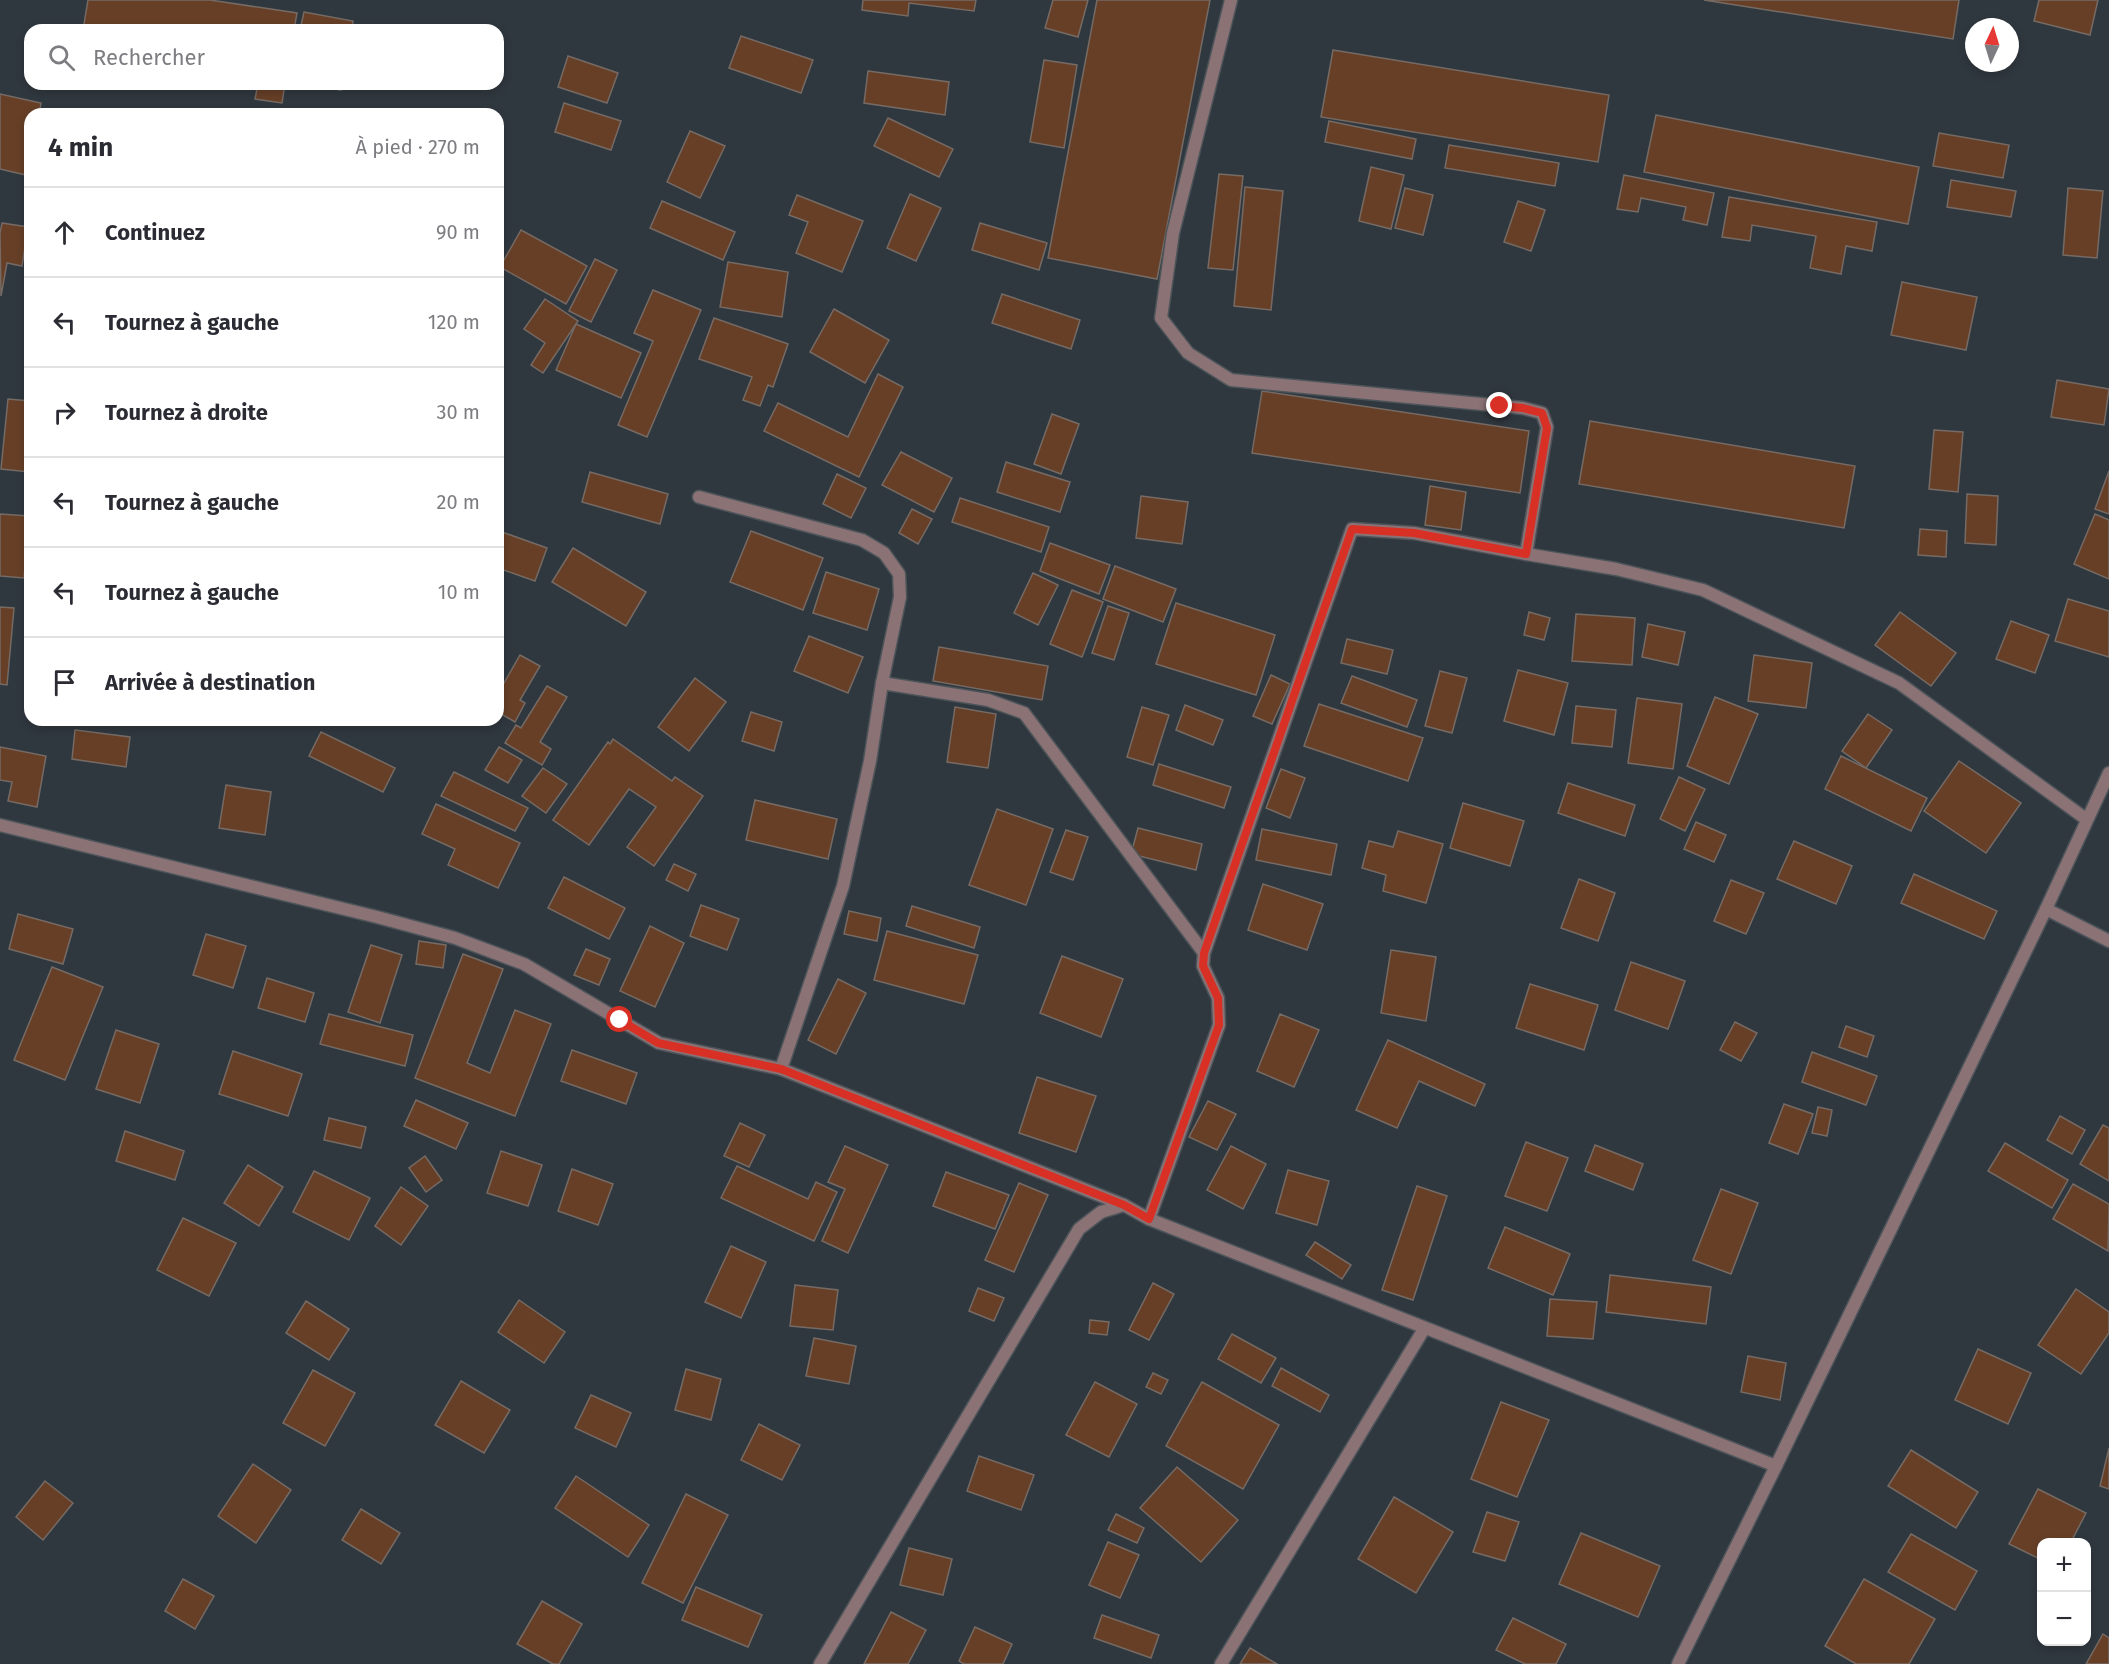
<!DOCTYPE html>
<html lang="fr">
<head>
<meta charset="utf-8">
<style>
	:root { --surface:#fff; --page:#f2f2f3; --text:#2b2b33; --muted:#7c7c81; --line:#e1e1e2 }
	body { margin:0; font-family:"Fira Sans",sans-serif; background:var(--page); color:var(--text) }
	.controls { position:absolute; right:18px; bottom:18px; display:grid; overflow:hidden; border-radius:12px; box-shadow:0 3px 9px #0003 }
	.controls button { width:54px; height:54px; display:grid; place-items:center; padding:0; border:0; border-bottom:2px solid var(--line); background:var(--surface); color:var(--text); font:30px sans-serif }
	.compass { position:absolute; left:1965px; top:18px; width:54px; height:54px; border-radius:50%; background:var(--surface); box-shadow:0 3px 9px #0003; rotate:4deg }
	.stop { position:absolute; width:18px; height:18px; margin:-14px; border:4px solid #d93025; border-radius:50%; background:#fff }
	.stop.end { background:#d93025; border-color:#fff; box-shadow:0 2px 6px #0008 }
	.list { margin:0; padding:0; list-style:none }
	h2 { display:flex; justify-content:space-between; align-items:center; height:78px; margin:0; padding:0 24px; font-size:26px }
	h2 small { font-size:20px; font-weight:400; color:var(--muted) }
	.list li { display:grid; grid-template-columns:39px 1fr auto; gap:18px; align-items:center; box-sizing:border-box; height:90px; padding:0 24px; border-top:2px solid var(--line) }
	.list b { display:block; font-size:22px; white-space:nowrap }
	.list em { font-size:20px; font-style:normal; color:var(--muted) }
	.icon { flex:none; width:33px; height:33px; fill:none; stroke:currentColor; stroke-width:2; stroke-linecap:round; stroke-linejoin:round }
	.map { position:relative; flex:none; width:2109px; height:1664px; overflow:hidden }
	.search { position:absolute; background:var(--surface); box-shadow:0 3px 9px #0003; left:24px; top:24px; width:480px; height:66px; display:flex; align-items:center; gap:15px; box-sizing:border-box; padding:0 21px; border-radius:18px; color:var(--muted); font-size:22px }
	.panel { position:absolute; background:var(--surface); box-shadow:0 3px 9px #0003; left:24px; top:108px; width:480px; height:618px; border-radius:18px }
	.map>svg:first-child { display:block }
	.building { fill:#673f27; stroke:#756a64; stroke-width:1.5 }
	.lines { fill:none; stroke-linecap:round; stroke-linejoin:round }
	.street-casing { stroke:#4c545a; stroke-width:15 }
	.street { stroke:#8a7275; stroke-width:12 }
	.route { stroke:#d93025; stroke-width:8 }
</style>
</head>
<body>
<div class="map">
<svg width="2109" height="1664" viewBox="0 0 2109 1664">
	<rect width="100%" height="100%" fill="#30383f"/>
	<g class="building">
		<polygon points="88,0 210,0 297,13 294,30 83,30"/>
		<polygon points="863,0 976,0 974,11 909,3 908,16 862,10"/>
		<polygon points="1053,0 1088,0 1078,37 1045,28"/>
		<polygon points="1097,0 1210,0 1157,279 1048,258"/>
		<polygon points="1704,0 1959,0 1953,39"/>
		<polygon points="2039,0 2098,0 2090,35 2034,21"/>
		<polygon points="304,12 353,21 352,30 300,30"/>
		<polygon points="741,36 813,60 801,93 729,68"/>
		<polygon points="1333,50 1609,95 1598,162 1321,117"/>
		<polygon points="568,56 618,73 607,103 558,87"/>
		<polygon points="1044,60 1077,65 1064,148 1030,142"/>
		<polygon points="868,71 949,82 945,115 864,103"/>
		<polygon points="258,84 285,84 282,103 255,99"/>
		<polygon points="310,84 342,84 341,90"/>
		<polygon points="0,94 41,103 39,114 30,114 30,156 26,175 0,169"/>
		<polygon points="564,103 621,121 611,150 555,132"/>
		<polygon points="1656,115 1919,167 1908,224 1644,172"/>
		<polygon points="888,118 953,149 939,177 874,146"/>
		<polygon points="1329,121 1416,139 1412,159 1325,142"/>
		<polygon points="690,131 725,146 700,198 667,182"/>
		<polygon points="1939,133 2009,145 2003,178 1933,166"/>
		<polygon points="1449,145 1559,163 1555,186 1445,168"/>
		<polygon points="1371,167 1404,175 1391,229 1359,221"/>
		<polygon points="1219,174 1243,176 1233,270 1208,268"/>
		<polygon points="1624,175 1714,193 1707,225 1683,220 1686,207 1641,198 1638,212 1617,209"/>
		<polygon points="1951,180 2016,191 2011,217 1947,207"/>
		<polygon points="1245,187 1283,191 1271,310 1234,306"/>
		<polygon points="1405,188 1433,195 1423,235 1395,228"/>
		<polygon points="2068,188 2103,191 2097,258 2063,255"/>
		<polygon points="910,194 941,208 916,261 887,248"/>
		<polygon points="797,195 863,221 842,272 796,253 808,222 789,215"/>
		<polygon points="1729,197 1877,222 1872,251 1846,246 1841,274 1810,268 1816,236 1752,225 1750,241 1722,237"/>
		<polygon points="662,201 735,232 723,260 650,228"/>
		<polygon points="1518,201 1545,210 1531,251 1504,242"/>
		<polygon points="2,223 28,227 22,266 7,263 1,296 0,233"/>
		<polygon points="980,223 1047,243 1039,270 972,250"/>
		<polygon points="521,230 587,266 566,304 500,267"/>
		<polygon points="595,259 617,270 591,322 569,311"/>
		<polygon points="728,262 788,272 782,317 720,307"/>
		<polygon points="1902,282 1977,297 1966,350 1891,335"/>
		<polygon points="653,290 701,310 647,437 618,425 653,341 634,333"/>
		<polygon points="1002,294 1080,320 1071,349 992,323"/>
		<polygon points="545,299 578,321 543,373 531,365 545,343 524,329"/>
		<polygon points="834,309 889,340 865,383 810,352"/>
		<polygon points="714,318 788,344 773,387 768,385 760,406 743,400 752,377 699,359"/>
		<polygon points="576,324 641,353 621,398 556,370"/>
		<polygon points="878,374 903,387 859,477 764,431 778,403 848,437"/>
		<polygon points="2057,380 2109,389 2104,425 2051,417"/>
		<polygon points="1262,391 1529,431 1520,493 1252,453"/>
		<polygon points="8,399 30,401 30,472 1,469"/>
		<polygon points="1052,414 1079,424 1061,474 1034,464"/>
		<polygon points="1590,421 1855,466 1844,528 1579,484"/>
		<polygon points="1934,430 1963,432 1958,492 1929,489"/>
		<polygon points="901,452 952,478 934,512 882,485"/>
		<polygon points="1006,462 1070,482 1060,512 997,492"/>
		<polygon points="2109,471 2109,514 2095,509"/>
		<polygon points="590,472 668,494 660,524 582,502"/>
		<polygon points="837,474 866,488 851,518 823,504"/>
		<polygon points="1430,486 1466,492 1461,530 1425,525"/>
		<polygon points="1967,494 1998,496 1996,545 1965,543"/>
		<polygon points="1141,496 1188,502 1182,544 1136,538"/>
		<polygon points="960,498 1049,527 1041,552 952,522"/>
		<polygon points="912,509 932,519 918,544 899,533"/>
		<polygon points="0,514 29,516 24,578 0,576"/>
		<polygon points="2095,514 2109,520 2109,579 2074,564"/>
		<polygon points="1920,529 1947,531 1946,557 1918,555"/>
		<polygon points="751,531 823,558 803,610 730,582"/>
		<polygon points="502,532 547,548 535,581 498,568 498,544"/>
		<polygon points="1050,543 1110,565 1099,594 1040,571"/>
		<polygon points="573,548 646,592 626,626 552,582"/>
		<polygon points="1115,566 1176,589 1163,622 1103,599"/>
		<polygon points="826,572 879,589 867,630 813,613"/>
		<polygon points="1033,573 1058,585 1038,625 1014,613"/>
		<polygon points="1072,590 1103,602 1082,657 1050,644"/>
		<polygon points="2068,599 2109,611 2109,657 2055,641"/>
		<polygon points="1176,603 1275,635 1256,695 1156,664"/>
		<polygon points="1108,606 1129,613 1114,660 1092,653"/>
		<polygon points="0,607 14,608 7,685 0,684"/>
		<polygon points="1529,612 1550,618 1544,640 1524,635"/>
		<polygon points="1900,612 1956,653 1931,686 1875,645"/>
		<polygon points="1576,614 1635,618 1632,665 1572,661"/>
		<polygon points="2011,621 2049,635 2035,673 1996,659"/>
		<polygon points="1648,624 1685,632 1678,665 1642,657"/>
		<polygon points="809,636 863,657 848,693 794,671"/>
		<polygon points="1347,639 1393,650 1387,674 1341,663"/>
		<polygon points="939,647 1048,666 1042,700 933,681"/>
		<polygon points="520,655 540,666 520,700 525,703 515,722 498,712 498,689 500,690"/>
		<polygon points="1754,655 1812,663 1806,708 1748,701"/>
		<polygon points="1518,670 1568,683 1554,735 1504,721"/>
		<polygon points="1440,671 1467,678 1452,733 1425,726"/>
		<polygon points="1271,675 1290,684 1272,724 1253,716"/>
		<polygon points="1352,676 1417,700 1407,727 1341,703"/>
		<polygon points="695,678 726,702 689,751 658,727"/>
		<polygon points="547,686 567,697 540,742 551,749 542,765 505,743 516,725 521,728"/>
		<polygon points="1715,697 1758,714 1729,784 1687,766"/>
		<polygon points="1637,698 1682,704 1673,769 1628,763"/>
		<polygon points="1319,704 1423,738 1408,781 1304,746"/>
		<polygon points="1185,705 1223,720 1213,745 1176,730"/>
		<polygon points="1576,706 1616,710 1612,747 1572,743"/>
		<polygon points="955,707 996,714 988,768 947,762"/>
		<polygon points="1142,707 1169,715 1153,765 1127,757"/>
		<polygon points="751,712 782,722 774,751 742,741"/>
		<polygon points="1868,714 1892,730 1866,768 1842,751"/>
		<polygon points="75,730 130,737 126,767 72,759"/>
		<polygon points="321,732 395,768 383,792 309,756"/>
		<polygon points="613,739 672,781 675,777 703,796 654,866 627,847 656,807 629,789 589,845 553,820 608,742 610,744"/>
		<polygon points="0,747 46,756 37,807 8,801 12,782 0,780"/>
		<polygon points="499,747 522,760 508,783 485,770"/>
		<polygon points="1841,756 1927,798 1911,831 1825,789"/>
		<polygon points="1959,761 2021,803 1986,853 1924,811"/>
		<polygon points="1159,764 1231,787 1224,808 1153,785"/>
		<polygon points="543,768 567,784 546,813 522,796"/>
		<polygon points="1281,769 1305,778 1290,818 1266,808"/>
		<polygon points="454,772 528,808 515,831 441,796"/>
		<polygon points="1679,777 1705,789 1685,831 1660,819"/>
		<polygon points="1568,783 1635,805 1625,836 1558,813"/>
		<polygon points="226,785 271,792 265,835 219,828"/>
		<polygon points="755,800 837,819 828,859 746,840"/>
		<polygon points="1463,803 1524,821 1510,866 1450,848"/>
		<polygon points="436,804 520,843 498,888 448,865 455,849 422,834"/>
		<polygon points="997,809 1053,829 1026,905 969,885"/>
		<polygon points="1696,822 1726,835 1714,862 1684,849"/>
		<polygon points="1138,828 1202,844 1196,870 1131,854"/>
		<polygon points="1262,829 1337,844 1331,875 1256,860"/>
		<polygon points="1066,830 1088,837 1073,880 1050,872"/>
		<polygon points="1398,831 1443,844 1426,903 1383,891 1386,875 1362,868 1369,841 1393,847"/>
		<polygon points="1794,841 1852,866 1836,904 1777,879"/>
		<polygon points="674,864 696,874 688,891 666,880"/>
		<polygon points="1914,874 1997,911 1984,939 1901,903"/>
		<polygon points="564,877 625,908 609,939 548,908"/>
		<polygon points="1579,879 1615,893 1598,941 1561,928"/>
		<polygon points="1731,880 1764,893 1746,934 1714,921"/>
		<polygon points="1263,884 1323,904 1307,950 1248,930"/>
		<polygon points="701,905 739,919 727,950 690,936"/>
		<polygon points="912,906 980,927 974,948 906,926"/>
		<polygon points="849,911 881,918 877,941 844,934"/>
		<polygon points="18,914 73,929 63,964 9,949"/>
		<polygon points="650,926 684,943 655,1007 620,991"/>
		<polygon points="887,931 978,955 964,1004 874,980"/>
		<polygon points="206,934 246,946 233,988 193,975"/>
		<polygon points="419,941 446,945 443,968 416,964"/>
		<polygon points="371,945 402,955 380,1023 348,1012"/>
		<polygon points="586,949 610,959 599,985 574,975"/>
		<polygon points="1391,950 1436,957 1426,1021 1381,1013"/>
		<polygon points="463,954 503,969 467,1063 490,1073 515,1010 551,1024 515,1116 415,1078"/>
		<polygon points="1062,956 1123,979 1101,1037 1040,1013"/>
		<polygon points="1631,962 1685,981 1668,1029 1615,1010"/>
		<polygon points="52,967 103,987 65,1080 14,1060"/>
		<polygon points="267,978 314,993 305,1022 258,1008"/>
		<polygon points="838,979 866,993 836,1054 808,1040"/>
		<polygon points="1530,984 1598,1005 1584,1050 1516,1028"/>
		<polygon points="329,1014 413,1035 405,1066 320,1044"/>
		<polygon points="1280,1014 1319,1030 1294,1087 1257,1071"/>
		<polygon points="1735,1022 1757,1033 1741,1061 1720,1050"/>
		<polygon points="1846,1026 1874,1036 1867,1057 1839,1047"/>
		<polygon points="116,1030 159,1044 140,1103 96,1089"/>
		<polygon points="1388,1040 1485,1084 1475,1106 1419,1081 1397,1128 1356,1110"/>
		<polygon points="572,1050 637,1073 626,1104 561,1081"/>
		<polygon points="233,1051 302,1074 288,1116 219,1094"/>
		<polygon points="1812,1052 1877,1076 1866,1105 1802,1082"/>
		<polygon points="1037,1077 1096,1096 1076,1152 1019,1133"/>
		<polygon points="416,1100 468,1123 456,1149 404,1126"/>
		<polygon points="1208,1101 1236,1114 1217,1150 1189,1137"/>
		<polygon points="1784,1104 1813,1114 1798,1154 1769,1143"/>
		<polygon points="1818,1107 1832,1110 1827,1136 1812,1133"/>
		<polygon points="2060,1116 2085,1130 2072,1154 2047,1140"/>
		<polygon points="329,1118 366,1127 361,1148 324,1140"/>
		<polygon points="740,1123 765,1135 749,1167 724,1156"/>
		<polygon points="2103,1125 2109,1128 2109,1181 2080,1164"/>
		<polygon points="125,1131 184,1151 175,1180 116,1161"/>
		<polygon points="1526,1142 1568,1158 1547,1211 1505,1196"/>
		<polygon points="2005,1143 2068,1180 2052,1208 1988,1171"/>
		<polygon points="1595,1145 1643,1164 1633,1190 1585,1171"/>
		<polygon points="845,1146 888,1165 848,1253 822,1241 845,1189 828,1182"/>
		<polygon points="1231,1146 1266,1164 1243,1209 1207,1190"/>
		<polygon points="501,1151 542,1165 528,1206 487,1193"/>
		<polygon points="425,1156 442,1180 426,1192 409,1168"/>
		<polygon points="248,1165 283,1187 259,1226 224,1203"/>
		<polygon points="737,1166 808,1199 816,1182 837,1192 814,1241 721,1198"/>
		<polygon points="572,1169 613,1184 598,1225 558,1211"/>
		<polygon points="1288,1170 1329,1181 1317,1225 1276,1213"/>
		<polygon points="314,1171 370,1198 349,1240 293,1212"/>
		<polygon points="946,1172 1009,1195 995,1229 933,1206"/>
		<polygon points="1019,1183 1048,1195 1014,1272 985,1260"/>
		<polygon points="2073,1184 2109,1204 2108,1251 2053,1219"/>
		<polygon points="1417,1186 1447,1196 1413,1300 1382,1290"/>
		<polygon points="401,1187 428,1206 401,1245 375,1226"/>
		<polygon points="1721,1189 1758,1203 1731,1274 1693,1260"/>
		<polygon points="183,1218 236,1243 209,1296 157,1270"/>
		<polygon points="1505,1227 1570,1254 1553,1295 1488,1268"/>
		<polygon points="1315,1242 1351,1265 1342,1279 1306,1255"/>
		<polygon points="731,1246 766,1262 741,1318 705,1302"/>
		<polygon points="1610,1275 1711,1287 1706,1324 1606,1312"/>
		<polygon points="1153,1283 1174,1294 1149,1340 1129,1330"/>
		<polygon points="795,1285 838,1290 833,1330 790,1326"/>
		<polygon points="978,1288 1004,1298 994,1321 969,1311"/>
		<polygon points="2076,1289 2109,1312 2109,1333 2081,1374 2038,1345"/>
		<polygon points="1550,1299 1597,1302 1593,1339 1547,1336"/>
		<polygon points="519,1300 565,1332 544,1363 498,1332"/>
		<polygon points="306,1301 349,1329 329,1360 286,1333"/>
		<polygon points="1090,1320 1109,1322 1107,1335 1089,1333"/>
		<polygon points="1232,1334 1276,1358 1261,1383 1218,1359"/>
		<polygon points="814,1338 856,1346 849,1384 806,1376"/>
		<polygon points="1978,1349 2031,1373 2008,1424 1955,1400"/>
		<polygon points="1748,1356 1786,1363 1780,1400 1741,1392"/>
		<polygon points="1281,1368 1329,1395 1320,1412 1272,1386"/>
		<polygon points="686,1369 721,1379 711,1420 675,1410"/>
		<polygon points="313,1370 355,1393 325,1446 283,1423"/>
		<polygon points="1153,1373 1168,1380 1161,1394 1146,1387"/>
		<polygon points="461,1381 510,1410 484,1453 435,1425"/>
		<polygon points="1095,1382 1137,1404 1109,1457 1066,1435"/>
		<polygon points="1202,1382 1279,1425 1243,1489 1166,1446"/>
		<polygon points="591,1395 631,1413 616,1447 575,1428"/>
		<polygon points="1501,1402 1549,1420 1517,1497 1471,1479"/>
		<polygon points="759,1424 800,1445 782,1480 741,1460"/>
		<polygon points="2109,1448 2109,1489 2100,1486"/>
		<polygon points="1911,1450 1978,1492 1956,1528 1888,1486"/>
		<polygon points="979,1456 1034,1475 1021,1510 967,1491"/>
		<polygon points="253,1464 291,1490 256,1543 218,1516"/>
		<polygon points="1177,1467 1238,1520 1201,1562 1140,1508"/>
		<polygon points="576,1476 649,1525 628,1557 555,1508"/>
		<polygon points="45,1481 73,1503 43,1540 16,1517"/>
		<polygon points="2038,1489 2086,1513 2071,1542 2042,1542 2042,1560 2009,1544"/>
		<polygon points="686,1494 728,1515 683,1603 642,1583"/>
		<polygon points="1394,1497 1453,1532 1416,1593 1358,1559"/>
		<polygon points="361,1509 400,1533 381,1564 342,1540"/>
		<polygon points="1487,1512 1519,1522 1505,1561 1473,1552"/>
		<polygon points="1116,1514 1144,1528 1137,1543 1108,1530"/>
		<polygon points="1581,1533 1660,1566 1638,1617 1559,1584"/>
		<polygon points="1911,1534 1977,1571 1955,1610 1888,1572"/>
		<polygon points="1108,1542 1139,1555 1120,1598 1089,1585"/>
		<polygon points="909,1548 952,1559 943,1595 900,1585"/>
		<polygon points="183,1579 214,1596 195,1629 165,1611"/>
		<polygon points="1864,1579 1935,1619 1909,1664 1856,1664 1825,1646"/>
		<polygon points="696,1587 762,1615 748,1647 682,1620"/>
		<polygon points="542,1601 582,1624 559,1664 553,1664 517,1644"/>
		<polygon points="891,1612 926,1630 908,1664 864,1664"/>
		<polygon points="1102,1615 1159,1635 1151,1658 1094,1638"/>
		<polygon points="1513,1618 1566,1644 1556,1664 1525,1664 1496,1650"/>
		<polygon points="975,1627 1012,1644 1003,1664 964,1664 959,1661"/>
		<polygon points="2103,1634 2109,1638 2109,1664 2086,1664"/>
		<polygon points="1250,1648 1277,1664 1240,1664"/>
	</g>
	<g class="lines">
		<defs>
			<g id="street">
				<polyline points="1231,0 1173,233 1161,318 1188,353 1231,380 1523,408 1542,413 1547,427 1526,554"/>
				<polyline points="699,497 862,540 884,553 899,574 900,597 882,683 870,761 843,886 781,1069"/>
				<polyline points="882,683 988,700 1024,713 1204,953"/>
				<polyline points="0,825 377,917 455,938 524,964 659,1043 781,1069 1124,1205 1149,1219 1776,1466"/>
				<polyline points="2046,909 2109,941"/>
				<polyline points="1149,1219 1219,1025 1218,998 1203,966 1204,953 1352,529 1414,533 1526,554 1616,569 1703,590 1899,683 2086,819"/>
				<polyline points="820,1664 1079,1229 1101,1212 1124,1205"/>
				<polyline points="1221,1664 1424,1329"/>
				<polyline points="1678,1664 1776,1466 2046,909 2109,773"/>
			</g>
		</defs>
		<use href="#street" class="street-casing"/>
		<use href="#street" class="street"/>
	</g>
	<g class="lines">
		<polyline class="route" points="620,1020 658,1043 781,1069 1124,1205 1149,1219 1219,1025 1218,998 1203,966 1204,953 1352,529 1414,533 1526,554 1547,428 1542,413 1523,408 1500,406"/>
	</g>
</svg>
<div class="controls">
<button>+</button>
<button>−</button>
</div>
<svg class="compass" viewBox="-18 -18 36 36"><path d="M0-13l5 13h-10z" fill="#e53935"/><path d="M0 13l5-13h-10z" fill="#7c7c81"/></svg>
<div class="stop" style="left:620px;top:1020px"></div>
<div class="stop end" style="left:1500px;top:406px"></div>
<div class="search"><svg class="icon" aria-label="search" viewBox="0 0 24 24"><circle cx="10" cy="10" r="6"/><path d="M15 15l6 6"/></svg>Rechercher</div>
<section class="panel">
<h2>4 min<small>À pied · 270 m</small></h2>
<ul class="list">
<li><svg class="icon" aria-label="ahead" viewBox="0 0 24 24"><path d="M12 20V5M6 11l6-6 6 6"/></svg><div><b>Continuez</b></div><em>90 m</em></li>
<li><svg class="icon" aria-label="left" viewBox="0 0 24 24"><path d="M17 20v-9H6M10 6l-5 5 5 5"/></svg><div><b>Tournez à gauche</b></div><em>120 m</em></li>
<li><svg class="icon" aria-label="right" viewBox="0 0 24 24"><path d="M7 20v-9h11M14 6l5 5-5 5"/></svg><div><b>Tournez à droite</b></div><em>30 m</em></li>
<li><svg class="icon" aria-label="left" viewBox="0 0 24 24"><path d="M17 20v-9H6M10 6l-5 5 5 5"/></svg><div><b>Tournez à gauche</b></div><em>20 m</em></li>
<li><svg class="icon" aria-label="left" viewBox="0 0 24 24"><path d="M17 20v-9H6M10 6l-5 5 5 5"/></svg><div><b>Tournez à gauche</b></div><em>10 m</em></li>
<li><svg class="icon" aria-label="arrive" viewBox="0 0 24 24"><path d="M6 21V4h12l-3 4 3 4H6"/></svg><div><b>Arrivée à destination</b></div></li>
</ul>
</section>
</div>
</body>
</html>
